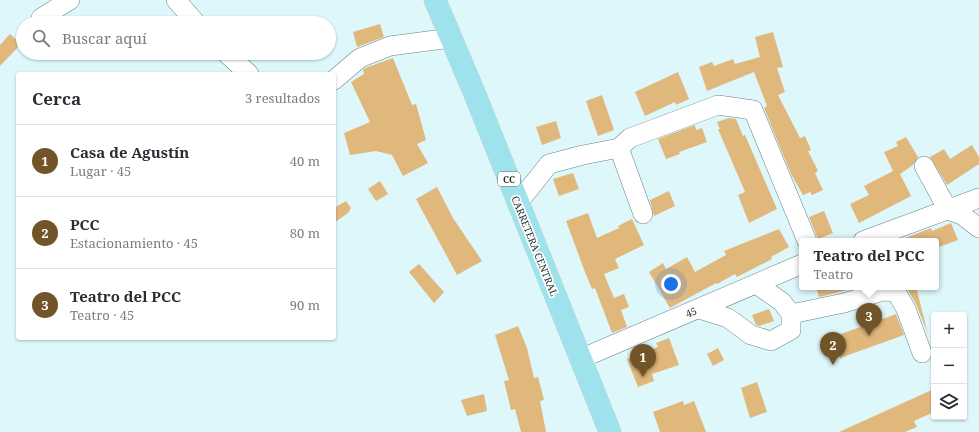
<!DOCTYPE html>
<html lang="es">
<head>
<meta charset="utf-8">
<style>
	:root { --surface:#fff; --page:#f7f7f7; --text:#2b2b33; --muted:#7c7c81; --line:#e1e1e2; --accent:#715427 }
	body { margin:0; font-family:"Noto Serif",serif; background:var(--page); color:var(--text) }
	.controls { position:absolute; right:12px; bottom:12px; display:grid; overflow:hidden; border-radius:4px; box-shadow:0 1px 3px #0004 }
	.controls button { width:36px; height:36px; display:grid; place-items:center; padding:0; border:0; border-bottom:1px solid var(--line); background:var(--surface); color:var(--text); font:20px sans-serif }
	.you { position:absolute; left:671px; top:284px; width:14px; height:14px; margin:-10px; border:3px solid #fff; border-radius:50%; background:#1a73e8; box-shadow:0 0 0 6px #1a73e833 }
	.badge { display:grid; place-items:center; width:26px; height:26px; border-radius:50%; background:var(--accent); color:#fff; font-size:13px; font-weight:700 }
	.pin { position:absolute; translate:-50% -33px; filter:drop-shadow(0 1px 2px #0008) }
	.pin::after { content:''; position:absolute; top:21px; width:14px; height:12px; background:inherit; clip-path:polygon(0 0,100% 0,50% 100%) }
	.popup { position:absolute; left:799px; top:238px; width:140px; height:52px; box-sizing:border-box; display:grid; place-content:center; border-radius:4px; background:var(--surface); filter:drop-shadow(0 1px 3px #0005); font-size:13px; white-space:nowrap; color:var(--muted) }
	.popup b { font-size:15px; color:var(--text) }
	.popup::after { content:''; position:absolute; left:50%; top:100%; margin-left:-8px; border:8px solid transparent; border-top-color:var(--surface) }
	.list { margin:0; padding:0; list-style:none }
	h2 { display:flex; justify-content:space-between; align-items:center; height:52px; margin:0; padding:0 16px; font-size:17px }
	h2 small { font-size:13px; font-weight:400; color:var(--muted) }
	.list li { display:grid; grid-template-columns:26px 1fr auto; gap:12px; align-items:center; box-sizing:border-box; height:72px; padding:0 16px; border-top:1px solid var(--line) }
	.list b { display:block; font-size:15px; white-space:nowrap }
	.list p { margin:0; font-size:13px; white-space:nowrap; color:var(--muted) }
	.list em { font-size:13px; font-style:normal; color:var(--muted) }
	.icon { flex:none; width:22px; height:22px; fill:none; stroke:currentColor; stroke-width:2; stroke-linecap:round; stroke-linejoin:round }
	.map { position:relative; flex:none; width:979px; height:432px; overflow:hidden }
	.search { position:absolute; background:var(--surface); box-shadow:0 1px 3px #0004; left:16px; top:16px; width:320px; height:44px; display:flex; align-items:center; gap:10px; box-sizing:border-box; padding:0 14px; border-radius:22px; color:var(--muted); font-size:15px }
	.panel { position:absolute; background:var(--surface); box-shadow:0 1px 3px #0004; left:16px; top:72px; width:320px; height:268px; border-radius:4px }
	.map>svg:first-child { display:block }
	.building { fill:#e1b87c }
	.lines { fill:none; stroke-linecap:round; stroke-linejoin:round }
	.minor-casing { stroke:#6b8387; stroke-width:20 }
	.major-casing { stroke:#d3d5d6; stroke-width:23 }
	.minor { stroke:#fff; stroke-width:19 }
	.major { stroke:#9ee2eb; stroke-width:22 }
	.labels { text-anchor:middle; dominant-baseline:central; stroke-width:3.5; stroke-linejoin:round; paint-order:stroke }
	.shield { fill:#fff; stroke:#666d6f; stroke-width:1 }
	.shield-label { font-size:9px; font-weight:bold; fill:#252f31 }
	.street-label { font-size:10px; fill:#252f31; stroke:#fff }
</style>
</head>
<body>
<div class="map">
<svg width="979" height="432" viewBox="0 0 979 432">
	<rect width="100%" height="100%" fill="#ddf7fb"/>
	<g class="building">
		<polygon points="380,24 384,37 357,47 353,32"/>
		<polygon points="773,32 783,67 777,68 785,92 778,95 800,138 805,136 811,150 808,151 818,171 815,173 823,190 812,195 810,192 803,195 791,174 764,108 767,106 754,72 707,91 699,67 712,62 714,66 733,59 735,64 760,57 755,37"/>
		<polygon points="10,34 21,44 0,66 0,45"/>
		<polygon points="393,58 412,105 416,104 426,140 417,144 428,163 403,176 392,155 376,151 350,155 344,133 370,122 351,82 364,74 363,70 365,68"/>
		<polygon points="678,72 689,99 676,105 675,102 645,116 635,92"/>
		<polygon points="602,95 614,130 598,136 586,101"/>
		<polygon points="729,118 736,119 743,136 745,135 777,209 749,223 738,195 745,192 718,129 720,129 717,122"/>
		<polygon points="556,121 561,138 542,145 536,127"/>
		<polygon points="695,125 696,130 702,128 707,142 679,152 680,154 666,159 658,139"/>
		<polygon points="906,137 918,157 913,165 900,174 911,196 859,223 850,204 869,195 864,186 893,171 884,152 898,146 896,142"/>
		<polygon points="972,145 979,157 979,164 947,185 930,157 944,149 950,159"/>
		<polygon points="573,173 579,189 559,196 553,179"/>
		<polygon points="380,181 388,194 376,201 368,189"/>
		<polygon points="437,187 453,218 482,261 457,275 416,199"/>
		<polygon points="669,191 675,206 654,216 650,200"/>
		<polygon points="346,201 351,208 348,213 334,223 334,208"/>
		<polygon points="824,211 833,233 818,239 809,217"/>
		<polygon points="588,213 597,238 619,228 618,226 632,219 644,245 615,259 619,268 604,274 614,298 624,294 629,307 621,310 627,327 612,333 595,288 592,289 585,272 566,221"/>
		<polygon points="951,223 958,240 936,248 936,241 898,241 931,228 932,231"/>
		<polygon points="779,229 789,247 771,257 772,259 737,277 735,274 717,284 716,283 670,308 649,272 663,263 666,269 687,257 695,272 726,255 724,251"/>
		<polygon points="419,264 444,292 434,303 409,272"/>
		<polygon points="816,287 855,287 855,288 819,297"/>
		<polygon points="906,287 916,287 928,334 916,304"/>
		<polygon points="769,309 774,321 759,326 756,325 752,315"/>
		<polygon points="896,314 904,335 840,358 833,337"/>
		<polygon points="518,326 527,348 534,378 538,377 544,400 540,401 546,432 521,432 515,409 511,410 504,381 509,380 495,335"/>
		<polygon points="669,338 679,365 652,374 654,381 638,387 627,359 658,347 656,343"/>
		<polygon points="718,348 724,360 713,366 707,354"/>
		<polygon points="757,382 767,412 750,418 741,388"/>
		<polygon points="934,389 934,412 914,421 917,427 905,432 839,432"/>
		<polygon points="484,394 487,411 467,416 461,400"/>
		<polygon points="683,401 684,405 694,401 706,432 660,432 653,412"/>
	</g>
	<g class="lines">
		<defs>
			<g id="minor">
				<polyline points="176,0 196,23"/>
				<polyline points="41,18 70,0"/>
				<polyline points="226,53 249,74"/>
				<polyline points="334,80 360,58 390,46 451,38"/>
				<polyline points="619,148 643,214"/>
				<polyline points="924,166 948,210 962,215 979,228"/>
				<polyline points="518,203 549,164 583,155 619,148 630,138 718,105 753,110 807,241"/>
				<polyline points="863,241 979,198"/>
				<polyline points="699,309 728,318 751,335 771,341 791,330 791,314 782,302 756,284"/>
				<polyline points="791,314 844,303 883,291 896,292 906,309 922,353"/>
				<polyline points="580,359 802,264"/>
			</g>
			<polyline id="major" points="435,0 474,92 610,432"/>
		</defs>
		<use href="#minor" class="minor-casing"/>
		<use href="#major" class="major-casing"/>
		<use href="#minor" class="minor"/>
		<use href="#major" class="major"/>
	</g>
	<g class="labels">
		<rect class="shield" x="498" y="172" width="22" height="14" rx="3"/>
		<g class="shield-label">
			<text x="509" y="179">CC</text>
		</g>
		<g class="street-label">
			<text transform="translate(535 246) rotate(68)">CARRETERA CENTRAL</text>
			<text transform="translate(691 312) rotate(-23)">45</text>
		</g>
	</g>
</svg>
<div class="controls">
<button>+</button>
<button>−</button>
<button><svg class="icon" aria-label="layers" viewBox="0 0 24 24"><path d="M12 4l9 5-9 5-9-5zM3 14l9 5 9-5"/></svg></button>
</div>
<div class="you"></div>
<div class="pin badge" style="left:643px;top:377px">1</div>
<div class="pin badge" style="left:833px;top:365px">2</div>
<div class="pin badge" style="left:869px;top:336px">3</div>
<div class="popup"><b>Teatro del PCC</b>Teatro</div>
<div class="search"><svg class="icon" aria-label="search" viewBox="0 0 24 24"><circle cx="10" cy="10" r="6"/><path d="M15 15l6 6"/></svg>Buscar aquí</div>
<section class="panel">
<h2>Cerca<small>3 resultados</small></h2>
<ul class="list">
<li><span class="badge">1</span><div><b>Casa de Agustín</b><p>Lugar · 45</p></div><em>40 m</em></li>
<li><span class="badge">2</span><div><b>PCC</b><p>Estacionamiento · 45</p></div><em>80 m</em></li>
<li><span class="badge">3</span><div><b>Teatro del PCC</b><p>Teatro · 45</p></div><em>90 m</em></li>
</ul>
</section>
</div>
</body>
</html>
